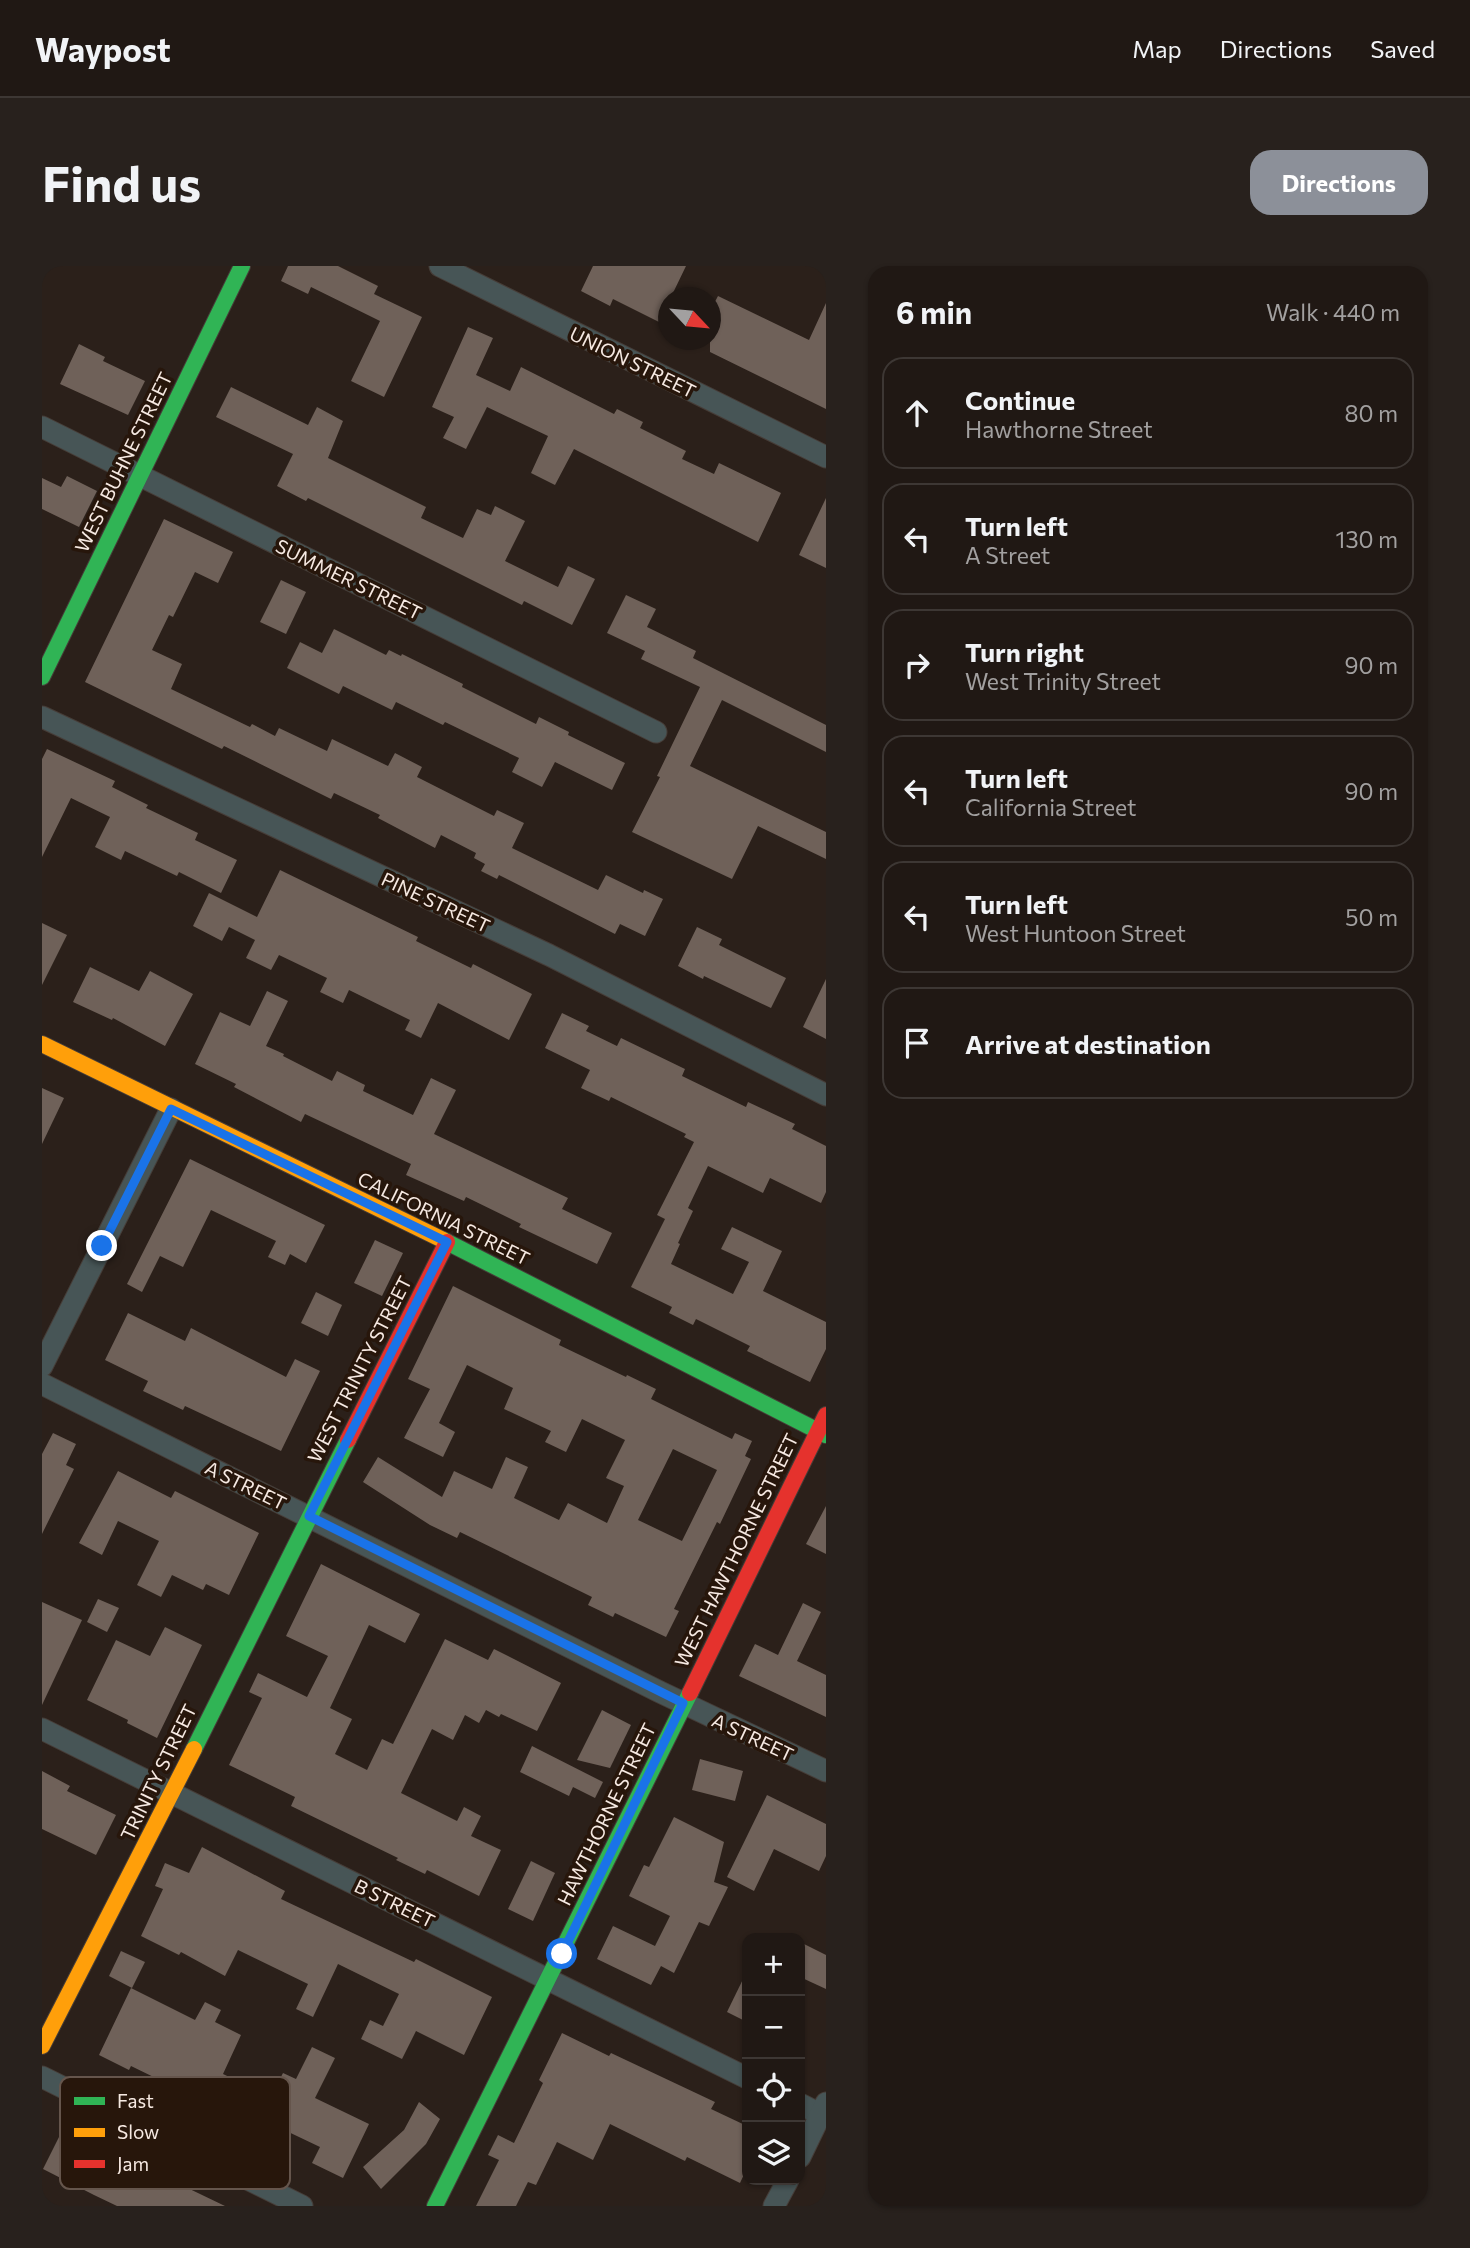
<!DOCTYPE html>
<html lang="en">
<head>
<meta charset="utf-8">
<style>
	:root { --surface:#201814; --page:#28211d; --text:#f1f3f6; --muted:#a2a0a0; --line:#3d3734; --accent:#8c9099 }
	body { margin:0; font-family:Commissioner,sans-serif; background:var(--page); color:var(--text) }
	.controls { position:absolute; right:21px; bottom:21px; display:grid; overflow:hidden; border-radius:14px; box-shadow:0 2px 5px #0004 }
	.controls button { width:63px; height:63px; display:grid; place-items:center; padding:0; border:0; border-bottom:2px solid var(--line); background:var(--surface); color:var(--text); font:35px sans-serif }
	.compass { position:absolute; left:616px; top:21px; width:63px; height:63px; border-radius:50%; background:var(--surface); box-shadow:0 2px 5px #0004; rotate:116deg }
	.stop { position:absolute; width:21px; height:21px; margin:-16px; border:5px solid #1a73e8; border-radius:50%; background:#fff }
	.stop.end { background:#1a73e8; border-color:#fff; box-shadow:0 2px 7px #0008 }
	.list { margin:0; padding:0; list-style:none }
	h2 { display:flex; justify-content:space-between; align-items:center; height:91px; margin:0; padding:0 28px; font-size:30px }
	h2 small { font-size:23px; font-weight:400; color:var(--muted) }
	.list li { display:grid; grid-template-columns:46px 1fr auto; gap:21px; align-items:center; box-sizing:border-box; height:112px; margin:0 14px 14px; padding:0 14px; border:2px solid var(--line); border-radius:21px }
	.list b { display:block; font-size:26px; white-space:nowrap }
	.list p { margin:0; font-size:23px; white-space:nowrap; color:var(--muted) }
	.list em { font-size:23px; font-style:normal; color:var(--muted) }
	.icon { flex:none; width:38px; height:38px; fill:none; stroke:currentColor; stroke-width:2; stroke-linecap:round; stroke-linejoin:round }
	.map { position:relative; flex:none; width:784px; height:1940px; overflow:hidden; border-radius:21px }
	header { display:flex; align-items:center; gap:42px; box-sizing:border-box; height:98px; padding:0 35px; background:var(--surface); border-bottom:2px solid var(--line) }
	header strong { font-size:33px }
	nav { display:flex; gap:38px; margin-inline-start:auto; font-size:24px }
	.intro { display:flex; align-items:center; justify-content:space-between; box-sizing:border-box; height:168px; padding:0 42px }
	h1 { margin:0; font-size:49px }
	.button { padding:18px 32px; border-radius:21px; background:var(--accent); color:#fff; font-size:24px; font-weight:700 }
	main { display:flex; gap:42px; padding:0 42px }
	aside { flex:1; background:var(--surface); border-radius:21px; box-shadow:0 2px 5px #0004 }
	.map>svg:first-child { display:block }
	.building { fill:#6f6159; fill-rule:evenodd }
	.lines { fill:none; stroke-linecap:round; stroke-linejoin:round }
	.street-casing { stroke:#463d38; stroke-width:23 }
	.fast-casing { stroke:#463d38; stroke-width:18 }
	.slow-casing { stroke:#463d38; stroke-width:18 }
	.jam-casing { stroke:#463d38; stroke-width:18 }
	.street { stroke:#475556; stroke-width:21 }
	.fast { stroke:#30b455; stroke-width:16 }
	.slow { stroke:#ff9f0a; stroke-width:16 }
	.jam { stroke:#e5322d; stroke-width:16 }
	.route { stroke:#1a73e8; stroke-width:9 }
	.labels { text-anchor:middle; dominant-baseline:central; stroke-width:7; stroke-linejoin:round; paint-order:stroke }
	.street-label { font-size:19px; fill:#f6e9e2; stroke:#27160b }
	.key { fill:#27160b; stroke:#65554c; stroke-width:2 }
	.key-label { font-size:19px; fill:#f6e9e2 }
</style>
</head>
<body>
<header>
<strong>Waypost</strong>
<nav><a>Map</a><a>Directions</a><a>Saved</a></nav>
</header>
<div class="intro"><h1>Find us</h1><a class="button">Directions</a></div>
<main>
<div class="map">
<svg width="784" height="1940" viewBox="0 0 784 1940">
	<rect width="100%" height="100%" fill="#2b201a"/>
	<g class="building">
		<polygon points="246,0 296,0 336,20 332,28 380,51 342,131 309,115 338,55 269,21 266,28 239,15"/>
		<polygon points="551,0 644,0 617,56 571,33 568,40 539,25"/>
		<polygon points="676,30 767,74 784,37 784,143 668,86 668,45"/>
		<polygon points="426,61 451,72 434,109 468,125 479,101 572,148 575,143 601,156 598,162 644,185 640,193 672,208 677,197 739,227 716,276 532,183 513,219 489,207 506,170 445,141 424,183 401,172 412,151 390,141"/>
		<polygon points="37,78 63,91 61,95 103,115 86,149 18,118"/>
		<polygon points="189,121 266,159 275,141 301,155 286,192 384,241 379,252 421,272 435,243 449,249 453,240 483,255 463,295 516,321 526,300 553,313 530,359 482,335 480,339 266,232 264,235 235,220 251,188 174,151"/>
		<polygon points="25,210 55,225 37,261 0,243 0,212 19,221"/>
		<polygon points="784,232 784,302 757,289"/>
		<polygon points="122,253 191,286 176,317 153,306 131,351 127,349 110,384 140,398 129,423 208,461 210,458 233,470 237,462 285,485 290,473 346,500 353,487 380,501 375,511 452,550 455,544 482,557 470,582 556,624 564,609 601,627 602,624 621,633 603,670 578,658 573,668 457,609 455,613 439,605 443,598 432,592 434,587 399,569 393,582 336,552 338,549 292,527 289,533 182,480 180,483 43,416"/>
		<polygon points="239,314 264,326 244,368 218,356"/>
		<polygon points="584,329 614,343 605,361 654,385 651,392 784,459 784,486 680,434 648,500 784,566 784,593 716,560 690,613 590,566 618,511 615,510 658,421 599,393 603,385 565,367"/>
		<polygon points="292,363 344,389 347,384 359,390 360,388 421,418 420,421 494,458 497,451 527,466 526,469 583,497 570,524 513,496 500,521 470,506 477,492 403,456 401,459 354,436 350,444 301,420 297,428 245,402 258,376 280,387"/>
		<polygon points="5,483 73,515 70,521 106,539 104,542 156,567 153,574 195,594 179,627 137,606 135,610 83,585 79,594 53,581 68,551 29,532 0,591 0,493"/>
		<polygon points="238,604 376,671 374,675 429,702 431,698 490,728 467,774 396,737 379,772 363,764 368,754 307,724 301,737 278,726 285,712 237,689 229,704 204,692 213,674 187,661 180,675 151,660 167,627 215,651"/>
		<polygon points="0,657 25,669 0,719"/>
		<polygon points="655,661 680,673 677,679 744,712 729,742 662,710 661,713 636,700"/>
		<polygon points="48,701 97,725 108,705 151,728 123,780 71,752 70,754 31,736"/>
		<polygon points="784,713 784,773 761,761"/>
		<polygon points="225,725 246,735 224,780 242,788 241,790 290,815 295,805 323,819 321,825 371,849 389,812 414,824 392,868 526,932 520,943 570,967 555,998 477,961 479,958 424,931 422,935 364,909 369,898 263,848 259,856 192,821 194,818 153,798 178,746 208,760"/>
		<polygon points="520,747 547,760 544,765 575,780 579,772 643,803 640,810 704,841 706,836 753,858 750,863 784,880 784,926 779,937 728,912 721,927 666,900 646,942 651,945 636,977 638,978 629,998 691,1028 707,996 679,983 690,961 740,985 721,1025 784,1056 784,1083 768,1116 705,1085 708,1080 654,1053 651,1059 627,1047 630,1041 589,1021 623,953 615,949 652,876 642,871 644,868 569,831 567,835 539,822 548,804 503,782"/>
		<polygon points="0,822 22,832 0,878"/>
		<polygon points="148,893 283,959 264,997 248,988 243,999 226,991 234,975 169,944 141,1001 118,990 100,1026 85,1018"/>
		<polygon points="333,974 361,987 340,1030 312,1017"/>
		<path d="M 411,1020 L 519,1074 L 517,1079 L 584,1111 L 585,1109 L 614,1123 L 609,1133 L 690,1173 L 693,1167 L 710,1175 L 703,1190 L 709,1193 L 678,1258 L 675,1256 L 632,1343 L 637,1345 L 624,1371 L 573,1347 L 571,1351 L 546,1339 L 550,1331 L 418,1266 L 415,1272 L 388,1259 L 321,1216 L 336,1191 L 400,1231 L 412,1205 L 450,1223 L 464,1191 L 486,1201 L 472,1232 L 517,1254 L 526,1237 L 565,1257 L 582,1220 L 564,1212 L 583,1174 L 540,1153 L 524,1186 L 503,1176 L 509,1165 L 462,1143 L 471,1122 L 425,1099 L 397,1157 L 413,1166 L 401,1191 L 362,1172 L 388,1123 L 366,1113 ZM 631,1183 L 675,1204 L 640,1275 L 596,1254 Z"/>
		<polygon points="274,1026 300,1039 286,1070 259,1057"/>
		<polygon points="86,1047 143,1075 149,1062 244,1111 253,1093 278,1105 239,1185 143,1140 141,1144 101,1125 106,1115 63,1094"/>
		<polygon points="11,1167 34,1178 24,1199 32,1203 0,1268 0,1188"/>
		<polygon points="76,1205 129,1232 133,1225 217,1267 187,1329 164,1318 161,1324 130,1309 119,1331 95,1319 117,1275 76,1255 60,1289 37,1277"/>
		<polygon points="784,1240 784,1288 764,1278"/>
		<polygon points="279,1298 378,1348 363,1377 327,1359 288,1442 310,1453 293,1488 325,1504 340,1473 351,1478 403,1373 446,1394 452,1383 519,1417 495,1465 459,1448 457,1451 444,1444 437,1457 423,1449 411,1474 390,1463 359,1527 415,1555 422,1541 439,1550 429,1570 459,1584 437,1630 385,1604 383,1608 354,1594 356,1592 249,1540 253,1531 187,1499 220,1432 207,1426 216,1407 265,1431 286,1390 244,1370"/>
		<polygon points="56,1333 77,1342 65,1366 45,1356"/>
		<polygon points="0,1336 40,1354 0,1439"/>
		<polygon points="761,1337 779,1346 755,1395 784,1409 784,1451 697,1410 713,1378 736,1389"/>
		<polygon points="123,1361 160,1379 115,1472 85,1457 86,1454 45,1434 74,1374 108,1390"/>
		<polygon points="560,1444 589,1459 568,1502 535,1494"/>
		<polygon points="490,1480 561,1516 553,1532 531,1521 527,1530 478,1506"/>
		<polygon points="658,1493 701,1505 693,1535 650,1524"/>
		<polygon points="0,1505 28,1520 25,1525 74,1549 54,1589 0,1563"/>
		<polygon points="725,1529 784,1558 784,1590 777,1605 732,1583 712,1625 685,1611"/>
		<polygon points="632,1551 682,1576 672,1616 686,1621 667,1660 657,1656 632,1707 619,1700 609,1719 555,1693 571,1660 613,1680 628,1650 587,1630 602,1599 607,1601"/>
		<polygon points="160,1581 243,1625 239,1633 372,1696 374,1693 450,1731 422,1789 374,1765 360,1793 319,1773 328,1754 341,1760 357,1728 296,1698 271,1751 254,1743 266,1718 196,1684 183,1710 139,1686 137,1689 99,1670 121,1623 113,1620 123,1597 147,1607"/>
		<polygon points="489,1595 513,1607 491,1655 466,1643"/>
		<polygon points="758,1676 784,1689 784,1723 758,1711"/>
		<polygon points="79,1685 103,1696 90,1722 67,1710"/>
		<polygon points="705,1705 705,1756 685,1746"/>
		<polygon points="89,1722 153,1754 163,1736 179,1744 173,1756 199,1769 181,1808 229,1831 241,1807 254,1813 270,1781 293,1792 273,1832 327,1858 301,1912 270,1897 278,1881 236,1861 233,1867 216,1859 217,1857 130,1815 128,1819 89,1800 87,1804 57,1789"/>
		<polygon points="520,1767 567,1790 569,1787 673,1836 669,1843 705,1860 705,1902 698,1917 645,1891 643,1895 568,1858 551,1894 515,1876 494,1919 486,1916 474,1940 434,1940 457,1894 446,1889 456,1869 472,1877 501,1817 497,1814"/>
		<polygon points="377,1836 398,1853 384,1878 339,1923 321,1901 362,1864"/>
		<polygon points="23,1859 106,1903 183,1940 75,1940 52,1929 1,1903"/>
	</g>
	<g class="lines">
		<defs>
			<g id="street">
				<polyline points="398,0 784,191"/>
				<polyline points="0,161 614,466"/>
				<polyline points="0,451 507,689 784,829"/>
				<polyline points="0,1100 129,843"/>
				<polyline points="0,1118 618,1426 784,1505"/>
				<polyline points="0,1463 705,1812"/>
				<polyline points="0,1811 260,1940"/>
				<polyline points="758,1838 784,1851"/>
				<polyline points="758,1891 784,1837"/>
				<polyline points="732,1940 746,1914"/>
			</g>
			<g id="fast">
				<polyline points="0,411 200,0"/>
				<polyline points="401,974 784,1169"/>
				<polyline points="152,1483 306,1174"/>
				<polyline points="393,1940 648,1427"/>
			</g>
			<g id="slow">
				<polyline points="0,778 401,974"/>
				<polyline points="0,1780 152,1483"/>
			</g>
			<g id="jam">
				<polyline points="306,1174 405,976"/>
				<polyline points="648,1427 784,1149"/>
			</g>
		</defs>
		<use href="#street" class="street-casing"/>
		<use href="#fast" class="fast-casing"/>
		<use href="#slow" class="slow-casing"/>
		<use href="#jam" class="jam-casing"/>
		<use href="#street" class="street"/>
		<use href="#fast" class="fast"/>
		<use href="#slow" class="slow"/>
		<use href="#jam" class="jam"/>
	</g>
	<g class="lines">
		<polyline class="route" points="60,980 129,843 405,976 267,1250 641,1437 520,1688"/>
	</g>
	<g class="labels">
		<g class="street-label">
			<text transform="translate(591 96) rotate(26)">UNION STREET</text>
			<text transform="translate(81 196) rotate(-64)">WEST BUHNE STREET</text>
			<text transform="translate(307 313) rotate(26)">SUMMER STREET</text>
			<text transform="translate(394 636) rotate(25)">PINE STREET</text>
			<text transform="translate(402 952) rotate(26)">CALIFORNIA STREET</text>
			<text transform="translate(317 1103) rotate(-63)">WEST TRINITY STREET</text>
			<text transform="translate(204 1219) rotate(26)">A STREET</text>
			<text transform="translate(694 1284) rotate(-64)">WEST HAWTHORNE STREET</text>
			<text transform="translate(711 1471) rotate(25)">A STREET</text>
			<text transform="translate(116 1506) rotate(-64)">TRINITY STREET</text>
			<text transform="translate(564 1548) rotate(-64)">HAWTHORNE STREET</text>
			<text transform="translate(353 1637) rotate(26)">B STREET</text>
		</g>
	</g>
	<rect x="18" y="1811" width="230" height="112" rx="10" class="key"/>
	<rect x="32" y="1831" width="31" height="8" fill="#30b455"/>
	<rect x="32" y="1862" width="31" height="9" fill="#ff9f0a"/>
	<rect x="32" y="1894" width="31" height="8" fill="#e5322d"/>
	<g class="key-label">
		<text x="75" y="1842">Fast</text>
		<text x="75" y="1873">Slow</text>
		<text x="75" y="1905">Jam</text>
	</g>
</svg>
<div class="controls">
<button>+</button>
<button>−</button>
<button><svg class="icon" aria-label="locate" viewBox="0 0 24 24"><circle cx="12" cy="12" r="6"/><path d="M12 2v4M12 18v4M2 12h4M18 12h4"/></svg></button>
<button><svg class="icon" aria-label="layers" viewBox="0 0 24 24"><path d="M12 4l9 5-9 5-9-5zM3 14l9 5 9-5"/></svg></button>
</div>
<svg class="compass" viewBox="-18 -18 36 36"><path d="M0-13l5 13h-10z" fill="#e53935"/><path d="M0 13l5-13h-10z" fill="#a2a0a0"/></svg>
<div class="stop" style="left:520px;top:1688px"></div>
<div class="stop end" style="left:60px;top:980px"></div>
</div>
<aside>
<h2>6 min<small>Walk · 440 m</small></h2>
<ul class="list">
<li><svg class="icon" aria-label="ahead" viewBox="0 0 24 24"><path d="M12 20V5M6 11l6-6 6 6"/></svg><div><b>Continue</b><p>Hawthorne Street</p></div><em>80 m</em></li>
<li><svg class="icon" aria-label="left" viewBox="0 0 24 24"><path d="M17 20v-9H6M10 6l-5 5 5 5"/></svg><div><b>Turn left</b><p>A Street</p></div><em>130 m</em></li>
<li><svg class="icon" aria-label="right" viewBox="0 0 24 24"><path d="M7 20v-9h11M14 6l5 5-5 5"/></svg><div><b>Turn right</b><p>West Trinity Street</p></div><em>90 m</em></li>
<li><svg class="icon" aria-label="left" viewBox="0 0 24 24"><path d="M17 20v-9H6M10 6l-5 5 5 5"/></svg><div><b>Turn left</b><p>California Street</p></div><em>90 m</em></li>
<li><svg class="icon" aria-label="left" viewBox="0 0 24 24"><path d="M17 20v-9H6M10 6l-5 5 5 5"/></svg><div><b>Turn left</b><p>West Huntoon Street</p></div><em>50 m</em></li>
<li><svg class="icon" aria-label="arrive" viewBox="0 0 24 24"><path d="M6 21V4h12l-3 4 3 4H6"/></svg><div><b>Arrive at destination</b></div></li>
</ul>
</aside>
</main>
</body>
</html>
